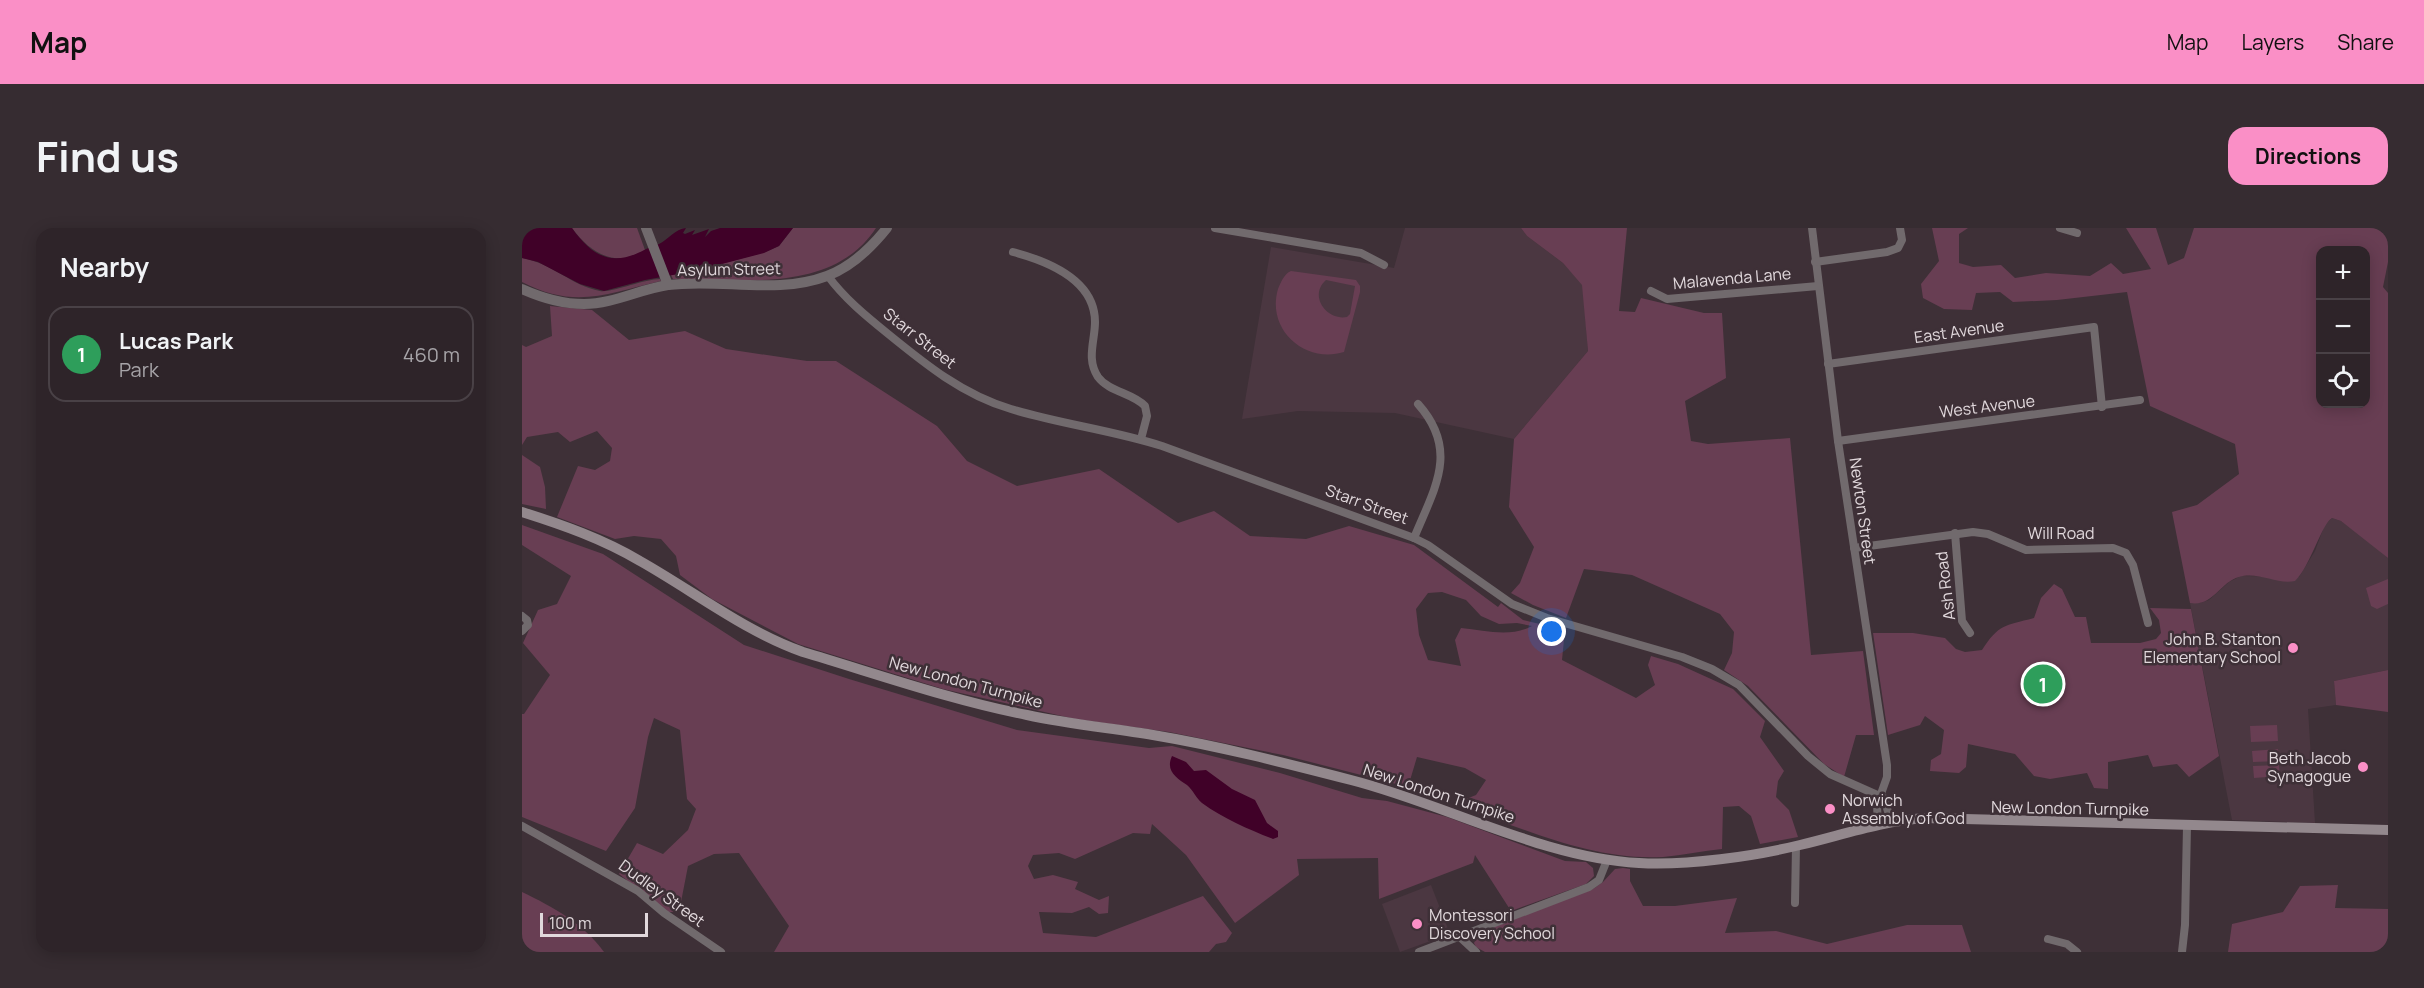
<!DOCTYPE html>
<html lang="en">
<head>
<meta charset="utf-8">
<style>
	:root { --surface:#2e2429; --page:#362c31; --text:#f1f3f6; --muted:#a7a4a8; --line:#494146; --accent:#fa8fc6 }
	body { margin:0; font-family:Manrope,sans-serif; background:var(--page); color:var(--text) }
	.controls { position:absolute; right:18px; top:18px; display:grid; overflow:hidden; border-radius:12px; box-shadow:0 3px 15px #0003 }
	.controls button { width:54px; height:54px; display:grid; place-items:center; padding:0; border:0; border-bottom:2px solid var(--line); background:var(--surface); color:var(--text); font:30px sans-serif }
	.scale { position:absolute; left:18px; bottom:15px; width:108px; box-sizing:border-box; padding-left:6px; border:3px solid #e1d8dc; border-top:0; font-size:16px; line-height:21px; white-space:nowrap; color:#e1d8dc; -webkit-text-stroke:4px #3e3037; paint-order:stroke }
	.you { position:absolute; left:1030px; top:404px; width:21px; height:21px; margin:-15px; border:4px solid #fff; border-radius:50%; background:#1a73e8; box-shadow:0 0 0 9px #1a73e833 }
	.badge { display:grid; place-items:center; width:39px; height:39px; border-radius:50%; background:var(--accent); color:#fff; font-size:20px; font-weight:700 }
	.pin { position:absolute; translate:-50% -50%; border:3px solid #fff; box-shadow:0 2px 6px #0006 }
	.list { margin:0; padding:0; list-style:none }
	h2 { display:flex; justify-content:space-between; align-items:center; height:78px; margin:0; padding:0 24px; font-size:26px }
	h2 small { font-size:20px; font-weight:400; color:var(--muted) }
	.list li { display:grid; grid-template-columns:39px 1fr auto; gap:18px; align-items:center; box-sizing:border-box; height:96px; margin:0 12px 12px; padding:0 12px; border:2px solid var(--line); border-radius:18px }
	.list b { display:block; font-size:22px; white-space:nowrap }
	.list p { margin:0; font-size:20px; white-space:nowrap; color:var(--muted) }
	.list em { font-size:20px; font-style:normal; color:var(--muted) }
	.icon { flex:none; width:33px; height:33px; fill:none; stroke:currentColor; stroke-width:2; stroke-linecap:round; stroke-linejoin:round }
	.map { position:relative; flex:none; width:1866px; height:724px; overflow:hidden; border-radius:18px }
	header { display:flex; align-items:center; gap:36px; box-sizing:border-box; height:84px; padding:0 30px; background:var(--accent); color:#111 }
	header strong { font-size:28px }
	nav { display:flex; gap:33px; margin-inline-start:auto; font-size:21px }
	.intro { display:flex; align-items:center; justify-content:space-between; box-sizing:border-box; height:144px; padding:0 36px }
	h1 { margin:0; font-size:42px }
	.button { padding:15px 27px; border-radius:18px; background:var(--accent); color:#111; font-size:21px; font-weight:700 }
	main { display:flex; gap:36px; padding:0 36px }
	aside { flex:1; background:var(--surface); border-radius:18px; box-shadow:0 3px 15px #0003 }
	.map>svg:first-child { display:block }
	.built { fill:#4b3741 }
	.green { fill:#683e53; fill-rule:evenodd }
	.water { fill:#400128 }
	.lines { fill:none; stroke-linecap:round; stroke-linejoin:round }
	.minor { stroke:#716a6d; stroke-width:8 }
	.tertiary { stroke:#716a6d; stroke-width:10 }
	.secondary { stroke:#93888d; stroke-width:10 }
	.poi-dot { fill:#fa8fc6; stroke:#3e3037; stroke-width:2 }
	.labels { text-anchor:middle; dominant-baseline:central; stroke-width:5; stroke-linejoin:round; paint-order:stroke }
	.street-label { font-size:16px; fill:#e1d8dc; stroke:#3e3037 }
	.poi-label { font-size:16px; fill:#e1d8dc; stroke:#3e3037; text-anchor:end }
</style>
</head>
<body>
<header>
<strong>Map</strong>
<nav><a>Map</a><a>Layers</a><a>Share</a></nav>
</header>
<div class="intro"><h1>Find us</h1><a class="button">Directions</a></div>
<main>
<aside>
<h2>Nearby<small></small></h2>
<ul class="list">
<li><span class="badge" style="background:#2e9e5b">1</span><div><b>Lucas Park</b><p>Park</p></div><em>460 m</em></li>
</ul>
</aside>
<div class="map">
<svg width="1866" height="724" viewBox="0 0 1866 724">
	<rect width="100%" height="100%" fill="#3e3037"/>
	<g class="built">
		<polygon points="883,0 999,0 1005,8 1041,35 1061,57 1066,123 992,211 873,185 776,183 720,191 749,19 872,40"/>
		<polygon points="1810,290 1819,293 1841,308 1866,330 1866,442 1812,453 1814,477 1786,481 1793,595 1710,592 1668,375 1678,375 1687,372 1707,354 1719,348 1777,349 1793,323 1803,296"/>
		<polygon points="909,657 928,706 878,724 860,676"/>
	</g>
	<g class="green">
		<path d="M 50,0 L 115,0 L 123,22 C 94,41 68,25 50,0 Z"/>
		<path d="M 271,0 L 354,0 C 311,66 219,51 151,51 L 149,47 L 173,43 L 243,24 L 257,18 Z"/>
		<polygon points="999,0 1105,0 1097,83 1113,84 1119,70 1182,85 1200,85 1204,150 1163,173 1169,213 1186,216 1268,210 1289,427 1341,423 1352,507 1334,507 1322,549 1302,536 1226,458 1202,442 1210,425 1212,404 1198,386 1110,347 1062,341 1044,390 1011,377 989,365 998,355 1012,319 987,279 992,211 1066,123 1060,57 1041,35 1005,8"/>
		<path d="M 1410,0 L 1446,0 L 1437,6 L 1437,35 L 1451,39 L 1479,37 L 1493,50 L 1524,45 L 1568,48 L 1589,35 L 1601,46 L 1629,41 L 1604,0 L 1634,0 L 1646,37 L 1662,30 L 1672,0 L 1866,0 L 1866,34 L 1861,59 L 1866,65 L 1866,330 L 1819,293 L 1810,290 C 1800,295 1788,339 1773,353 C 1755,357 1736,343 1717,349 C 1698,354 1691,379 1668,375 L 1650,284 L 1675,277 L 1717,246 L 1713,216 L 1628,178 L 1605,64 L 1535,72 L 1491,74 L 1478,64 L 1454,65 L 1450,82 L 1422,81 L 1401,70 L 1399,56 L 1417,33 ZM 1798,22 L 1844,22 L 1844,176 L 1798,176 Z"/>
		<path d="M 0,30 C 30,35 50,58 78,63 C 90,65 122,51 138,51 L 139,53 C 87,65 53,82 0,54 Z"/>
		<path d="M 769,43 L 834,52 L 838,58 L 838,64 L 822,124 C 783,136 744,102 756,61 C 759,54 762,46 769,43 ZM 804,52 L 833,58 L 828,86 L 825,89 C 805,93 786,68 804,52 Z"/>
		<path d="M 28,78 L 70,82 L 107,112 L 163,103 L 204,121 L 285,133 L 314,133 L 415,198 L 445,233 L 495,258 L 577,241 L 656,295 L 692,283 L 728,308 L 784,311 L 827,298 L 892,317 L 976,379 L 979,375 L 1001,392 L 1043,402 L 1040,432 L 1114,470 L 1133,457 L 1126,437 L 1129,428 L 1156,436 L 1211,461 L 1243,493 L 1238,509 L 1262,543 L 1256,553 L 1254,569 L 1267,582 L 1276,609 L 1238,616 L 1229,588 L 1217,578 L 1201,579 L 1200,621 C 1181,623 1161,627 1141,629 C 1072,633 1005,602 942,580 L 944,571 L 954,567 L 964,552 L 943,540 L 895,529 L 886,559 L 761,527 L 647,504 L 553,491 L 421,461 L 276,416 L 190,371 L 158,347 L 154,328 L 139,311 L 112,308 L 93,311 L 35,289 L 56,238 L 73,242 L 88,233 L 90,220 L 75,203 L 48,214 L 36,204 L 5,209 L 0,217 L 0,117 L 4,119 L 30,108 ZM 920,364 L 944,372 L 959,388 L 977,396 L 995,395 L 1010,398 C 987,410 963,402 939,400 L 933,412 L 939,438 L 906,432 L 897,407 L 894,381 L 906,365 Z"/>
		<polygon points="0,227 18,239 23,259 24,281 0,276"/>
		<polygon points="0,297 81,326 222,417 327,451 495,502 627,520 650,518 758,545 840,570 865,573 925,589 1043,633 1064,634 1071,640 1072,648 1064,656 989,683 953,627 951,635 857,671 856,630 775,631 777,647 713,695 664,627 630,596 628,606 611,605 553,631 537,625 511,627 506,638 512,651 531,647 556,654 553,661 577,672 587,668 586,685 577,686 567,679 550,685 517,684 521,705 574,709 681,668 710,705 704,714 694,716 687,724 252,724 267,698 217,625 192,626 166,638 159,674 153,684 145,684 97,646 115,615 141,626 166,602 174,581 165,571 158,502 132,490 126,509 113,580 84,623 0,589 0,486 2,486 28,447 1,415 16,382 35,376 49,348 0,317"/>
		<polygon points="1866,351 1866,376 1855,381 1849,378 1844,360"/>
		<path d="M 1532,356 L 1540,361 L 1553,389 L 1564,389 L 1569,415 L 1618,415 L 1634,411 L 1639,405 L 1637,392 L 1628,380 L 1669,381 L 1697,528 L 1667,549 L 1655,536 L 1631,539 L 1626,527 L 1586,534 L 1586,561 L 1572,560 L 1565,545 L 1528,551 L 1512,548 L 1493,526 L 1446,516 L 1444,539 L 1437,545 L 1408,543 L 1409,532 L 1419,526 L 1422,502 L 1403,488 L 1398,497 L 1366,507 L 1351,405 L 1391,405 L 1423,410 L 1434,421 L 1443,424 L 1460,422 C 1477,396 1482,398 1512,390 L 1519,370 Z"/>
		<polygon points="1866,442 1866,484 1814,477 1812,453"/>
		<polygon points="1755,497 1756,513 1729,514 1728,498"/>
		<polygon points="1756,521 1757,533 1731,534 1730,523"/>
		<polygon points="1757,537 1758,548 1732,550 1731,538"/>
		<polygon points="1101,640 1108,641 1108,653 1121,678 1153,678 1215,670 1203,705 1254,703 1305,716 1385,697 1440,697 1449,724 963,724 954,719 952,715 956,705 1071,661 1081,654 1093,641"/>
		<polygon points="1816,657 1813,680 1866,681 1866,724 1706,724 1710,696 1761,684 1778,658"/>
		<path d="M 0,664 C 31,679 61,695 82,724 L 0,724 Z"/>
	</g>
	<g class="water">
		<path d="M 0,0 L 50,0 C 71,30 92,39 124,21 C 128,19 133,18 137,16 C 147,11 153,1 164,0 L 161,5 L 163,6 L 173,2 L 170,7 L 187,1 L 183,9 L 189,3 L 198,0 L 271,0 L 257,18 L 242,25 L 173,43 L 123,52 L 82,63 L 58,56 L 16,34 L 0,30 Z"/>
		<path d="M 650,528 L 664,534 L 672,543 L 684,542 L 710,561 L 733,572 L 745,595 L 756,603 L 756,609 L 751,611 C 726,601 702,591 680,575 C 674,570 671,562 665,557 C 655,550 643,543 650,528 Z"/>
	</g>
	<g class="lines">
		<g class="minor">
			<polyline points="693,0 839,25 862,37"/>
			<polyline points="1290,0 1316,213 1365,537 1365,549 1355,577 1356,597"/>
			<polyline points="1538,0 1555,5"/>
			<path d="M 491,24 C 525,33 573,52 573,94 C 573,113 564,131 576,149 C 587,164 611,165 623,178 L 625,188 L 619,211"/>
			<polyline points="1293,34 1365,24 1376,20 1380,12 1378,0"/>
			<path d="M 306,48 C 322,70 344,88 365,105 C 403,136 441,167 489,181 C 538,196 590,202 640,218 L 892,310 L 906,317 L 990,376 L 1025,390 L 1160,429 L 1190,441 L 1217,457 L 1286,528 L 1308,546 L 1362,570 L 1369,594"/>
			<polyline points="1129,63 1145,71 1296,58"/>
			<polyline points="1306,136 1572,99 1580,179"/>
			<polyline points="1316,213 1618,172"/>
			<polyline points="1433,305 1440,393 1448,405"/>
			<path d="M 892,310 C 912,261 938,223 896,176"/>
			<polyline points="1332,320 1451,304 1466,306 1504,322 1591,320 1604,325 1611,337 1626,395"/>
			<polyline points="0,388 5,392 6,397 0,403"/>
			<polyline points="0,598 116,663 142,685 199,724"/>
			<polyline points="1273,675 1274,618"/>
			<polyline points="939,710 954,724"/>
			<polyline points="1526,711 1545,716 1555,724"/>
			<polyline points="897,724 1067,659 1077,652 1085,632"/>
			<polyline points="1660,724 1663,697 1665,598"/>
		</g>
		<g class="tertiary">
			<polyline points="124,0 146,57"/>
			<path d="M 0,61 C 20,70 40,76 62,76 C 91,76 118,61 146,57 C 198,50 255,67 305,48 C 329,39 349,20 365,0"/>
		</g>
		<path class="secondary" d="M 0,284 C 41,297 81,311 118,333 C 173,364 222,403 281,424 C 355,446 429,472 505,487 C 546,496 589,500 631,507 C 697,518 763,535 829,552 C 923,576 1021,630 1117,635 C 1164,638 1233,628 1278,617 C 1320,607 1360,593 1403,590 L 1866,602"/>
	</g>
	<g class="poi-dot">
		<circle cx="1771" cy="420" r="6"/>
		<circle cx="1841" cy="539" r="6"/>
		<circle cx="1308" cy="581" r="6"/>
		<circle cx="895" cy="696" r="6"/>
	</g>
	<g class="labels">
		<g class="street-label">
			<text transform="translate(207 41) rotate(-1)">Asylum Street</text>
			<text transform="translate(1210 50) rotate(-5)">Malavenda Lane</text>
			<text transform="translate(1437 103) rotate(-8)">East Avenue</text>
			<text transform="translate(398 110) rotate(38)">Starr Street</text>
			<text transform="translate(1465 178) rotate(-7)">West Avenue</text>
			<text transform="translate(845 276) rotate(20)">Starr Street</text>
			<text transform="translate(1341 283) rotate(82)">Newton Street</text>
			<text x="1539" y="305">Will Road</text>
			<text transform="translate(1423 358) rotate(-97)">Ash Road</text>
			<text transform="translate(444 454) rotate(15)">New London Turnpike</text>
			<text transform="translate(917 565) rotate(18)">New London Turnpike</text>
			<text transform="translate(1548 580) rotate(1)">New London Turnpike</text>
			<text transform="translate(140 665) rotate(36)">Dudley Street</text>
		</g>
		<g class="poi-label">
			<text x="1759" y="411">John B. Stanton<tspan x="1759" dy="18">Elementary School</tspan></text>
			<text x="1829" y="530">Beth Jacob<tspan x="1829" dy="18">Synagogue</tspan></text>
			<text x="1320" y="572" text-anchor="start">Norwich<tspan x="1320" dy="18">Assembly of God</tspan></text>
			<text x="907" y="687" text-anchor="start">Montessori<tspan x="907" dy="18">Discovery School</tspan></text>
		</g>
	</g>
</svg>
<div class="controls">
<button>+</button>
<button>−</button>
<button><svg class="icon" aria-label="locate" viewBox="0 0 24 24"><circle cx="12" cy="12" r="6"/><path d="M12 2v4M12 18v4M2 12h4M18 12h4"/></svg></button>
</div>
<div class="scale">100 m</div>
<div class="you"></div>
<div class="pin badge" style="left:1521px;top:456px;background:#2e9e5b">1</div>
</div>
</main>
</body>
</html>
